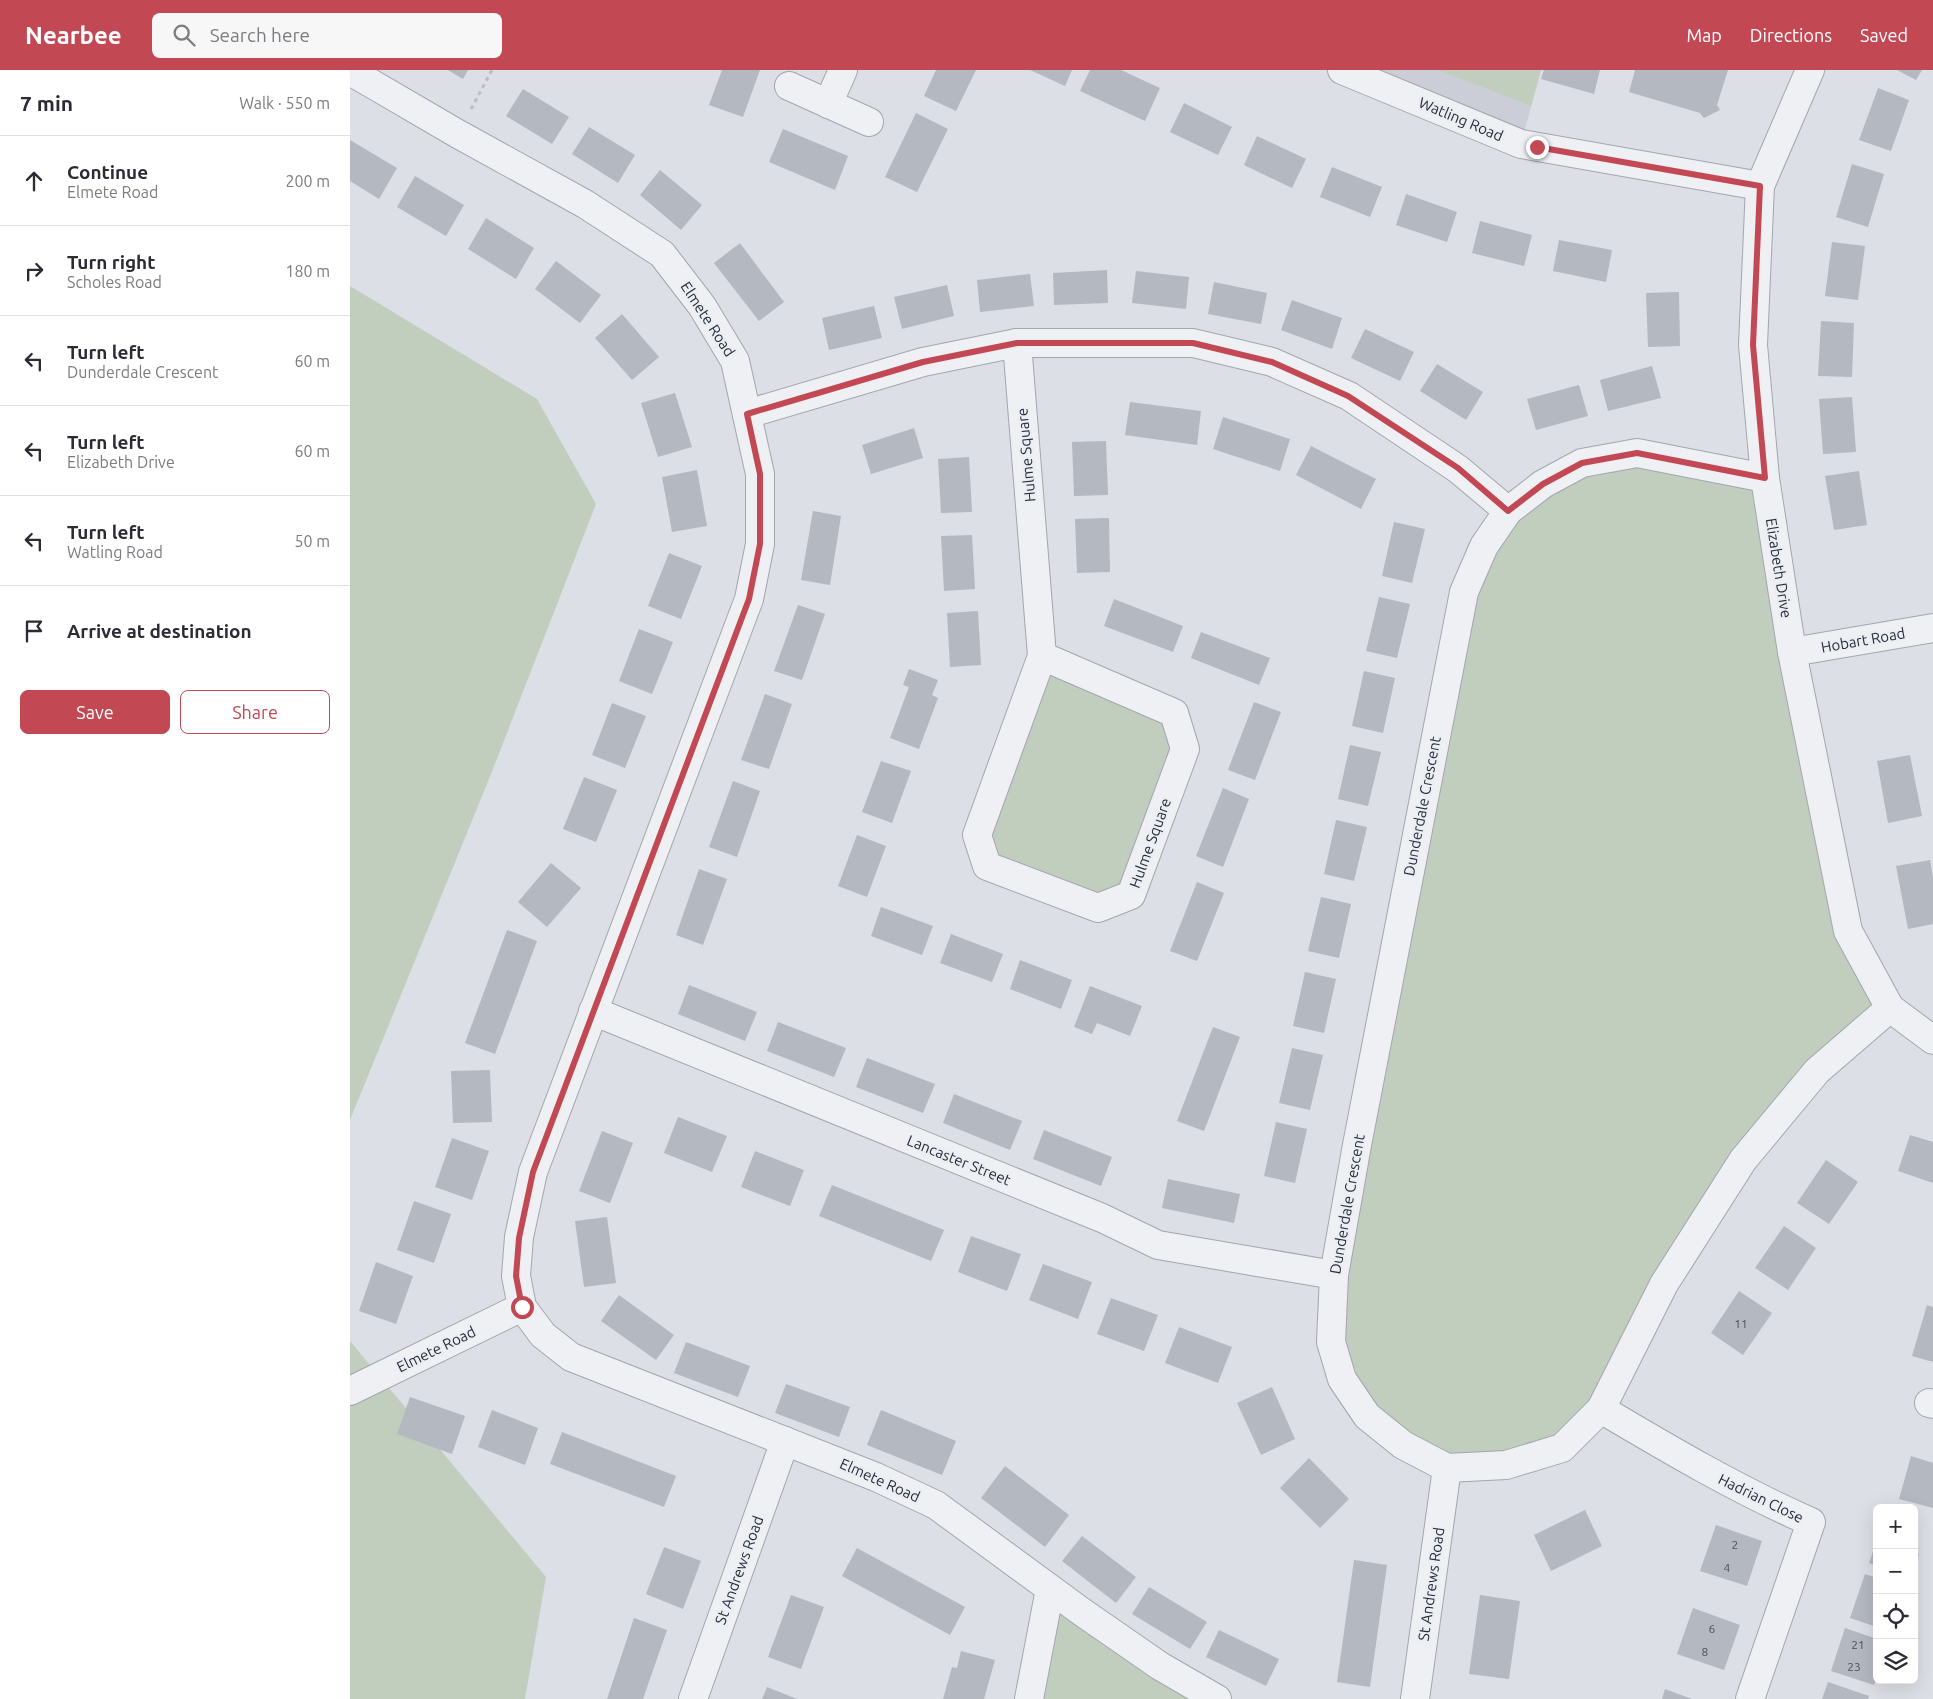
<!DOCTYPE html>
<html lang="en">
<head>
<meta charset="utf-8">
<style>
	:root { --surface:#fff; --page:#f7f7f7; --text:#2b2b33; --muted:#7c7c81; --line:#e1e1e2; --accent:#c24954 }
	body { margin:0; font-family:Ubuntu,sans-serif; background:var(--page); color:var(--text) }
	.controls { position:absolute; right:15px; bottom:15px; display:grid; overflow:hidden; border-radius:8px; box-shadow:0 5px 20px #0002 }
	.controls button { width:45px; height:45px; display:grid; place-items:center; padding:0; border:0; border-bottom:1px solid var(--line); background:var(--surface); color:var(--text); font:25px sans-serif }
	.stop { position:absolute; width:15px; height:15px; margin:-11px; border:4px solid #c24954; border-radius:50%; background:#fff }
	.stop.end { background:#c24954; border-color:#fff; box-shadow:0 1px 5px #0008 }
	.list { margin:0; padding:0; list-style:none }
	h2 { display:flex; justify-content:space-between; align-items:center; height:65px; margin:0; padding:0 20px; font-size:21px }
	h2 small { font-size:16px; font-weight:400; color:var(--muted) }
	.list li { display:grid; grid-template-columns:32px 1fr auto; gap:15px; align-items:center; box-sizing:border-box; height:90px; padding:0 20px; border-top:1px solid var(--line) }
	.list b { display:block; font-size:19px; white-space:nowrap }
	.list p { margin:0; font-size:16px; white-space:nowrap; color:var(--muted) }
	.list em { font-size:16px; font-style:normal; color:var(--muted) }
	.actions { display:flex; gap:10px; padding:15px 20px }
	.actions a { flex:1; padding:11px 0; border:1px solid var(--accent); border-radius:8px; text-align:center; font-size:18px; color:var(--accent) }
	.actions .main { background:var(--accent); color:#fff }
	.icon { flex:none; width:28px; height:28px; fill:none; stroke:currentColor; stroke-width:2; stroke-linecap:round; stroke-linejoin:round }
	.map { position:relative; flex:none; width:1583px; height:1629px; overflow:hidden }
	header { display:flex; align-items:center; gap:30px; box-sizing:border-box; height:70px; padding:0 25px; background:var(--accent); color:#fff }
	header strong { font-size:24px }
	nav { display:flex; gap:28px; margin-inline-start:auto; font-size:18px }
	.search { width:350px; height:45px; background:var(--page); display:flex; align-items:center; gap:12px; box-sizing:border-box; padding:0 18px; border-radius:8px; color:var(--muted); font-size:19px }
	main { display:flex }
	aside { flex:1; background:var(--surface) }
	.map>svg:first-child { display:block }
	.built { fill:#cbced6 }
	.green { fill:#c1cebe }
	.building { fill:#b4b8c1 }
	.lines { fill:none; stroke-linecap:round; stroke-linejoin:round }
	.minor-casing { stroke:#a2a6ae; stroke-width:30 }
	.path { stroke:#bbbdc4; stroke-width:3; stroke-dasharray:4 4; stroke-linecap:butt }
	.minor { stroke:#eff0f4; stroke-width:28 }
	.route { stroke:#c24954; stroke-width:6 }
	.labels { text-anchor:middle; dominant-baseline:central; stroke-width:4.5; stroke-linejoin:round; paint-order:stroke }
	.number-label { font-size:12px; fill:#4a505c }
	.street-label { font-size:15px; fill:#272d3a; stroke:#ebeef3 }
</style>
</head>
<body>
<header>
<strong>Nearbee</strong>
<div class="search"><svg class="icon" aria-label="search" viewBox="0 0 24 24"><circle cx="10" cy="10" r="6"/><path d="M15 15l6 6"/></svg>Search here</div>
<nav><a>Map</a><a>Directions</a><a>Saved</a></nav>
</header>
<main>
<aside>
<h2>7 min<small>Walk · 550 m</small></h2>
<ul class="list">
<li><svg class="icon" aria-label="ahead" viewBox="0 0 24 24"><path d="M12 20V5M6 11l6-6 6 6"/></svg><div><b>Continue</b><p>Elmete Road</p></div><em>200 m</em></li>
<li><svg class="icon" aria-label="right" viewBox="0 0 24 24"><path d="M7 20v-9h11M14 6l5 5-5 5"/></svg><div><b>Turn right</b><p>Scholes Road</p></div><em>180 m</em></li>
<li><svg class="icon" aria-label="left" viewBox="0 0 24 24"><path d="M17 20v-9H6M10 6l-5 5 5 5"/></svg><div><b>Turn left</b><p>Dunderdale Crescent</p></div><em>60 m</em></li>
<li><svg class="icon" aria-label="left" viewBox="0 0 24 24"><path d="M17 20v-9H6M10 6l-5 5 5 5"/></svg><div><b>Turn left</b><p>Elizabeth Drive</p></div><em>60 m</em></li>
<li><svg class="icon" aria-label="left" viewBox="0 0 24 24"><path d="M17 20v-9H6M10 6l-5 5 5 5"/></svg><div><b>Turn left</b><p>Watling Road</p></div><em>50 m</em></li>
<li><svg class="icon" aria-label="arrive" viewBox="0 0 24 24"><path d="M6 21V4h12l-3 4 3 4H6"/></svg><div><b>Arrive at destination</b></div></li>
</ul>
<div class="actions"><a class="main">Save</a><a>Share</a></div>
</aside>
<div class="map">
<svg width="1583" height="1629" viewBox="0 0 1583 1629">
	<rect width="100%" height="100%" fill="#dcdfe5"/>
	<polygon class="built" points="992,0 1191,0 1171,74"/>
	<g class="green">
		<polygon points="1088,0 1191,0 1181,36"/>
		<polygon points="0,216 187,329 246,434 141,704 0,1050"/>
		<polygon points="1287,383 1415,408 1498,861 1540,938 1467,1001 1212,1378 1097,1398 992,1309 984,1205 1114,522 1158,441"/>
		<polygon points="692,586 824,643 835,679 781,825 748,838 637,796 627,765"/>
		<polygon points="0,1271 196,1507 175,1629 0,1629"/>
		<polygon points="700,1519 867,1629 679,1629"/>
	</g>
	<g class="building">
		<polygon points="98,0 118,0 113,9"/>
		<polygon points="372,0 410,0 393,47 359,35"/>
		<polygon points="586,0 626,0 606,41 574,26"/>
		<polygon points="680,0 722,0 715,16"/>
		<polygon points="740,0 771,0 810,18 795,51 730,21"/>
		<polygon points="1194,0 1250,0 1244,24 1191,9"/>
		<polygon points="1285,0 1378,0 1367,35 1370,40 1354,48 1350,43 1279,22"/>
		<polygon points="1547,0 1572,0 1566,10"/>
		<polygon points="1528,18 1559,30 1541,81 1509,70"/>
		<polygon points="173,19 219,47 202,74 156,46"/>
		<polygon points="834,33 882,57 868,85 820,62"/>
		<polygon points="566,43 598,59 567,122 535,107"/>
		<polygon points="239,57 285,85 268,113 222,84"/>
		<polygon points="433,59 498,86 485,120 419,92"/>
		<polygon points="907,66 956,89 942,118 894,95"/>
		<polygon points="0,70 47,98 29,129 0,111"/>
		<polygon points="1502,94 1534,104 1518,157 1486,147"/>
		<polygon points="982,97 1032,117 1020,147 970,127"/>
		<polygon points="310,100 352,135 331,160 290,125"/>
		<polygon points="65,106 114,135 96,166 47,137"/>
		<polygon points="1056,124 1107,142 1097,172 1046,155"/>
		<polygon points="136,148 184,178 166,209 118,179"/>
		<polygon points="1130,151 1182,165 1174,196 1122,183"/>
		<polygon points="1209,170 1262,180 1256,212 1203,201"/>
		<polygon points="1482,172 1515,176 1508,230 1475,226"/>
		<polygon points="390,173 434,232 409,251 364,193"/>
		<polygon points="206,191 251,225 230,253 185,219"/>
		<polygon points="757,200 758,233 704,235 703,203"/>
		<polygon points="786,201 839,207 836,239 782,233"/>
		<polygon points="680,204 684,236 630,242 627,210"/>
		<polygon points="864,212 917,223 911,254 858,244"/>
		<polygon points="597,215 604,246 552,259 544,227"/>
		<polygon points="1329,222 1330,276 1298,277 1296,223"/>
		<polygon points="942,230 992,248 982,279 931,260"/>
		<polygon points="524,236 532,268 479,280 472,248"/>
		<polygon points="272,244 309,287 282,310 245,268"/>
		<polygon points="1471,251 1504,253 1502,307 1468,306"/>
		<polygon points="1015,259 1064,282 1050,311 1001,288"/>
		<polygon points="1087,294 1133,322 1116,350 1070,321"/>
		<polygon points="1302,296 1311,328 1258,341 1250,310"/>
		<polygon points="1229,315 1238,346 1186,360 1177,329"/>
		<polygon points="325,323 342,377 308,387 291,333"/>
		<polygon points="1502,327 1506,382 1473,384 1469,329"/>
		<polygon points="780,332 851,341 847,375 775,365"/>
		<polygon points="873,347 940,369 930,401 863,379"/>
		<polygon points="564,358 573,388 521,404 512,375"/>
		<polygon points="756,371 758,425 724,426 722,372"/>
		<polygon points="961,376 1026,409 1011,439 946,405"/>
		<polygon points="619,387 622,442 591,443 588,389"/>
		<polygon points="347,400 357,456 322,462 312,407"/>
		<polygon points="1509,401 1517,455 1484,460 1475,406"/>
		<polygon points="463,441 491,446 480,515 451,510"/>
		<polygon points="759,448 760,502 727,503 725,449"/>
		<polygon points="1044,452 1075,459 1062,513 1032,506"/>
		<polygon points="622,465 625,519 594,521 591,466"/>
		<polygon points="319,483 352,496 331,549 298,536"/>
		<polygon points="1029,527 1060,534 1047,588 1016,581"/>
		<polygon points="764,529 833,556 823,582 754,556"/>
		<polygon points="448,535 475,544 452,610 424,601"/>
		<polygon points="628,541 631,595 600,597 597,543"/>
		<polygon points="289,559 323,572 302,624 269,611"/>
		<polygon points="851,562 920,588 909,615 841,588"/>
		<polygon points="559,599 588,610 582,625 588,628 569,679 540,668 559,617 553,615"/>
		<polygon points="1014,601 1045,608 1033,663 1002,656"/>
		<polygon points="415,624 442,634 419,699 391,690"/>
		<polygon points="904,632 931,642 905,710 878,700"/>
		<polygon points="262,633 296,646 275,698 242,685"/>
		<polygon points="1000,675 1031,682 1018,736 988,729"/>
		<polygon points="1560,685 1572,746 1538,753 1527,691"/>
		<polygon points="531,691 561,701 542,753 512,742"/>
		<polygon points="234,707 267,720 246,772 213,759"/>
		<polygon points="383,711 410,721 387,787 359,777"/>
		<polygon points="873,718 899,729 873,797 846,786"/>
		<polygon points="986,750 1017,757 1004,811 974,804"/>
		<polygon points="507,765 536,776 517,827 488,816"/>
		<polygon points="1580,790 1583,808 1583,854 1558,859 1546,796"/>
		<polygon points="201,793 231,818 197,857 168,832"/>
		<polygon points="349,799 377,809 353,875 326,865"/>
		<polygon points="847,812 874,823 847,891 820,881"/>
		<polygon points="971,827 1001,834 989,888 958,881"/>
		<polygon points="531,837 583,856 572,885 521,866"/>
		<polygon points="157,860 187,871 145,984 115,973"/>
		<polygon points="601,864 653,884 642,912 590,893"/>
		<polygon points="670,890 722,910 711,939 660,919"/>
		<polygon points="955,902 986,909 974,963 943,956"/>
		<polygon points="339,915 407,942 395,971 328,944"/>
		<polygon points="740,916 792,936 780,966 747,953 742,964 724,957"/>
		<polygon points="428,952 496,978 484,1007 417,981"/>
		<polygon points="863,957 890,967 854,1061 827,1051"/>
		<polygon points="942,978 973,985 960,1040 929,1033"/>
		<polygon points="517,988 585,1014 573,1043 506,1017"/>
		<polygon points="140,1000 142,1052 103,1053 101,1001"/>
		<polygon points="604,1024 672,1051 660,1080 593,1053"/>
		<polygon points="328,1047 377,1066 362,1102 314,1083"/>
		<polygon points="926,1052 957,1059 945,1113 914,1106"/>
		<polygon points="694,1060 762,1087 751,1116 683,1089"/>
		<polygon points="252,1061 283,1073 260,1133 229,1121"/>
		<polygon points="1560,1065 1583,1072 1583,1113 1548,1101"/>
		<polygon points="102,1068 139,1081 122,1130 85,1117"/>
		<polygon points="405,1081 454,1100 440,1136 391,1117"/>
		<polygon points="1476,1090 1508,1112 1479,1154 1447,1133"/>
		<polygon points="818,1109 890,1124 884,1153 812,1138"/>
		<polygon points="482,1115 594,1160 581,1191 469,1146"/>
		<polygon points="64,1131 101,1144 84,1193 47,1180"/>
		<polygon points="257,1147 266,1213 234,1217 225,1151"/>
		<polygon points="1434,1156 1466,1178 1438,1220 1405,1198"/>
		<polygon points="621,1166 671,1184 657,1221 608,1202"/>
		<polygon points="26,1192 63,1206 46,1254 9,1241"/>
		<polygon points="693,1194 742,1212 728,1249 679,1230"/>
		<polygon points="1389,1221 1422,1243 1393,1285 1361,1263"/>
		<polygon points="269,1225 324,1265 306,1290 251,1251"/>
		<polygon points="761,1228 808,1245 794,1281 747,1264"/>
		<polygon points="1577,1235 1583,1237 1583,1292 1562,1286"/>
		<polygon points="829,1257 882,1277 868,1313 815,1293"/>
		<polygon points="336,1272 400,1296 388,1327 324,1303"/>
		<polygon points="436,1314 500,1337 489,1367 425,1343"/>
		<polygon points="922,1317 945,1369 911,1385 887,1333"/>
		<polygon points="60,1327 115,1346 102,1384 47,1364"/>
		<polygon points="142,1340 188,1358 175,1395 128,1377"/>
		<polygon points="531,1340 606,1371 592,1405 517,1375"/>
		<polygon points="212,1362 326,1406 314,1437 200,1394"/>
		<polygon points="1561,1386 1583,1393 1583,1438 1549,1429"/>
		<polygon points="959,1388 999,1429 970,1458 930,1418"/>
		<polygon points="655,1396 719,1445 695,1477 631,1428"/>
		<polygon points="1235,1440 1252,1476 1201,1501 1184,1465"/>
		<polygon points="1366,1455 1412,1471 1397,1516 1350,1501"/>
		<polygon points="732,1466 786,1507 766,1533 712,1491"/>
		<polygon points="1527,1470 1527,1496 1519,1493"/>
		<polygon points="314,1477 351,1491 333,1539 296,1524"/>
		<polygon points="507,1478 615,1537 600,1565 492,1506"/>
		<polygon points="1564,1482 1569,1484 1565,1496 1564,1496"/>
		<polygon points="1004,1490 1037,1495 1020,1617 987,1612"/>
		<polygon points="1515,1504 1527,1508 1527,1557 1500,1548"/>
		<polygon points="799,1517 857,1552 840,1579 782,1544"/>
		<polygon points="441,1525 474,1537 451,1599 418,1587"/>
		<polygon points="1130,1525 1170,1531 1159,1609 1119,1604"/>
		<polygon points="1343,1538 1390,1555 1374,1600 1327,1584"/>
		<polygon points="284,1548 317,1560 293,1629 257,1629"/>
		<polygon points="1495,1558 1527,1569 1527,1608 1524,1615 1481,1601"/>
		<polygon points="869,1560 929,1589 916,1616 856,1587"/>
		<polygon points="611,1581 645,1590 634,1629 593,1629 602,1597 607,1598"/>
		<polygon points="1478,1612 1519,1626 1518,1629 1472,1629"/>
		<polygon points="417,1617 447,1629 412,1629"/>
		<polygon points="1315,1619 1342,1629 1312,1629"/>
	</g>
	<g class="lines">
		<defs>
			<g id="minor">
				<polyline points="992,0 1171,74 1410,116"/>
				<polyline points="1460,0 1410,116 1403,275 1415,408 1442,582 1498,861 1540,938 1583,970"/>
				<polyline points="0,1 108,64 235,134 312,184 352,236 385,291 410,404 410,474 399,529 183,1102 169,1167 166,1206 172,1237 193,1265 221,1287 526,1407 586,1435 732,1542 810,1596 867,1629"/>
				<polyline points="439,16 519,52"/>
				<polyline points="478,34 493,0"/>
				<polyline points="667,273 692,586 627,765 637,796 748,838 781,825 835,679 824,643 692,586"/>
				<polyline points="397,344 573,292 667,273 843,273 922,292 999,326 1108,399 1158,441"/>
				<polyline points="1415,408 1287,383 1232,393 1193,414 1158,441 1134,476 1114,522 1007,1075 984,1205 981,1272 992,1309 1017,1346 1053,1375 1097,1398 1156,1395 1212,1378 1251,1339 1314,1214 1393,1090 1467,1001 1540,938"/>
				<polyline points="1442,582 1583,558"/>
				<polyline points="243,941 752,1148 808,1175 984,1205"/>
				<polyline points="0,1321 172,1237"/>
				<polyline points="1579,1333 1583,1334"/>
				<path d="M 1251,1339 C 1320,1380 1388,1420 1461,1452 L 1400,1629"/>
				<polyline points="343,1629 435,1371"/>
				<polyline points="679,1629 700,1519"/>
				<polyline points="1065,1629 1097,1398"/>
			</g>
		</defs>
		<use href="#minor" class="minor-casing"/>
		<polyline class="path" points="121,39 142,0"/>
		<use href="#minor" class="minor"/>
	</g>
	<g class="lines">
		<polyline class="route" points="172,1237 166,1206 169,1168 183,1102 399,529 410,474 410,404 397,344 573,292 667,273 843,273 922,292 998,326 1108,398 1158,441 1193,414 1232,393 1287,383 1415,408 1403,275 1410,116 1187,77"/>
	</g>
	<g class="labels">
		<g class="number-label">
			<text x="1391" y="1253">11</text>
			<text x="1385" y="1474">2</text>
			<text x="1377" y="1497">4</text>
			<text x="1362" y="1558">6</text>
			<text x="1508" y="1574">21</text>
			<text x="1355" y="1581">8</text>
			<text x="1504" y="1596">23</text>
		</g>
		<g class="street-label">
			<text transform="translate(1111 49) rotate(23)">Watling Road</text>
			<text transform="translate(358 249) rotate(57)">Elmete Road</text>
			<text transform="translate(676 385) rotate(-95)">Hulme Square</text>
			<text transform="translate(1429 498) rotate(81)">Elizabeth Drive</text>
			<text transform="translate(1513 570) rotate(-10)">Hobart Road</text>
			<text transform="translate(1072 736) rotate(-79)">Dunderdale Crescent</text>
			<text transform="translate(800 773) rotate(-70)">Hulme Square</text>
			<text transform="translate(609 1090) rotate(22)">Lancaster Street</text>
			<text transform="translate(997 1134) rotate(-80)">Dunderdale Crescent</text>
			<text transform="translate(86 1279) rotate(-26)">Elmete Road</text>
			<text transform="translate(530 1410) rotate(24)">Elmete Road</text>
			<text transform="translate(1411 1428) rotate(26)">Hadrian Close</text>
			<text transform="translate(389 1500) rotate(-70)">St Andrews Road</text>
			<text transform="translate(1081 1514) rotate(-82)">St Andrews Road</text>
		</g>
	</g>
</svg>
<div class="controls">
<button>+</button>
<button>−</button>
<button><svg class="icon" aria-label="locate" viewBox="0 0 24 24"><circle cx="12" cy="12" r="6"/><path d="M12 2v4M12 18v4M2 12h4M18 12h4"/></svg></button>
<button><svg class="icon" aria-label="layers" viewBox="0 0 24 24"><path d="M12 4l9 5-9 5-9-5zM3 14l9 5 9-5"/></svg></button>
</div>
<div class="stop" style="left:172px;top:1237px"></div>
<div class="stop end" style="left:1187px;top:77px"></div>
</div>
</main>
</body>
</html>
